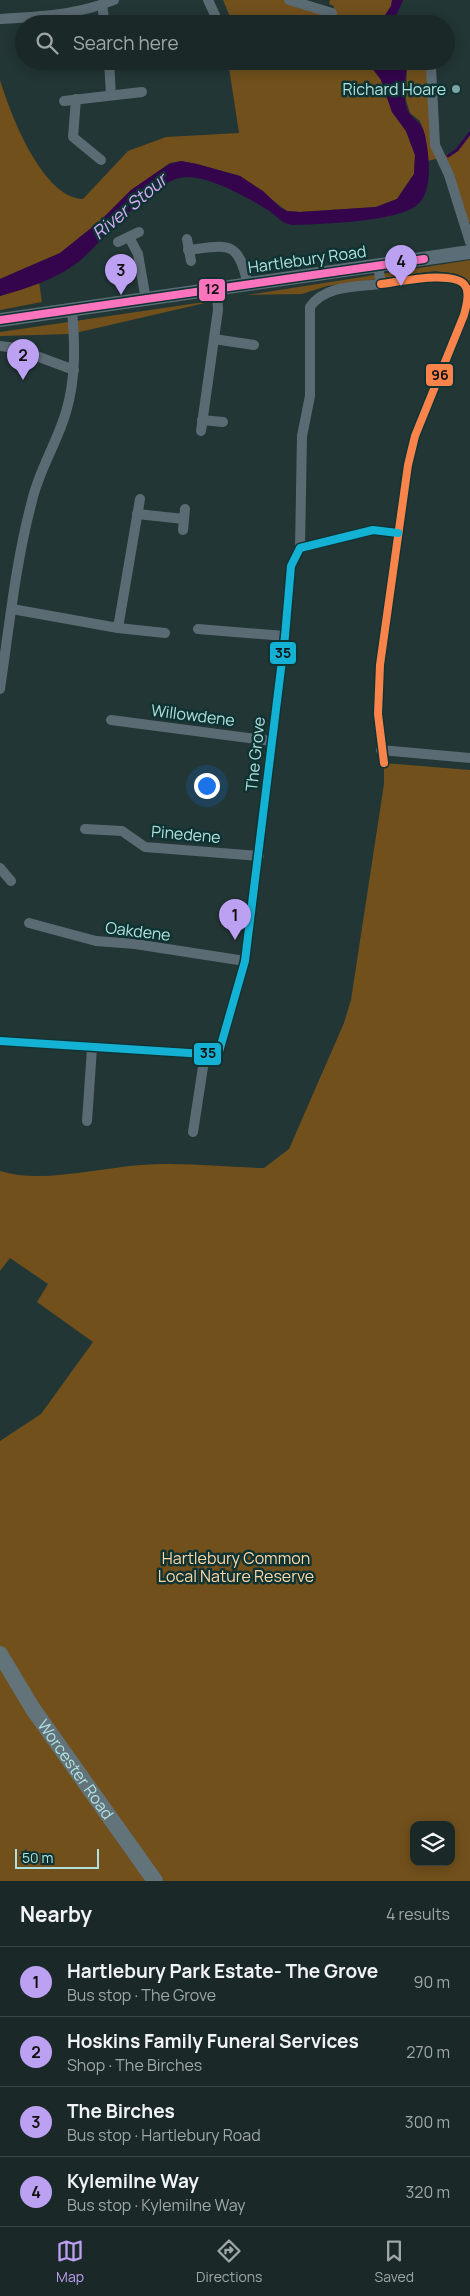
<!DOCTYPE html>
<html lang="en">
<head>
<meta charset="utf-8">
<style>
	:root { --surface:#1a2828; --page:#233030; --text:#f1f3f6; --muted:#9fa6a8; --line:#384445; --accent:#bca0f2 }
	body { margin:0; font-family:Manrope,sans-serif; background:var(--page); color:var(--text) }
	.controls { position:absolute; right:15px; bottom:15px; display:grid; overflow:hidden; border-radius:10px; box-shadow:0 2px 12px #0003 }
	.controls button { width:45px; height:45px; display:grid; place-items:center; padding:0; border:0; border-bottom:1px solid var(--line); background:var(--surface); color:var(--text); font:25px sans-serif }
	.scale { position:absolute; left:15px; bottom:12px; width:84px; box-sizing:border-box; padding-left:5px; border:2px solid #afe1de; border-top:0; font-size:14px; line-height:18px; white-space:nowrap; color:#afe1de; -webkit-text-stroke:4px #0f3332; paint-order:stroke }
	.you { position:absolute; left:206px; top:785px; width:18px; height:18px; margin:-12px; border:4px solid #fff; border-radius:50%; background:#1a73e8; box-shadow:0 0 0 8px #1a73e833 }
	.badge { display:grid; place-items:center; width:32px; height:32px; border-radius:50%; background:var(--accent); color:#111; font-size:16px; font-weight:700 }
	.pin { position:absolute; translate:-50% -41px; filter:drop-shadow(0 1px 2px #0008) }
	.pin::after { content:''; position:absolute; top:26px; width:18px; height:15px; background:inherit; clip-path:polygon(0 0,100% 0,50% 100%) }
	.list { margin:0; padding:0; list-style:none }
	h2 { display:flex; justify-content:space-between; align-items:center; height:65px; margin:0; padding:0 20px; font-size:21px }
	h2 small { font-size:16px; font-weight:400; color:var(--muted) }
	.list li { display:grid; grid-template-columns:32px 1fr auto; gap:15px; align-items:center; box-sizing:border-box; height:70px; padding:0 20px; border-top:1px solid var(--line) }
	.list b { display:block; font-size:19px; white-space:nowrap }
	.list p { margin:0; font-size:16px; white-space:nowrap; color:var(--muted) }
	.list em { font-size:16px; font-style:normal; color:var(--muted) }
	.icon { flex:none; width:28px; height:28px; fill:none; stroke:currentColor; stroke-width:2; stroke-linecap:round; stroke-linejoin:round }
	.map { position:relative; flex:none; width:470px; height:1881px; overflow:hidden }
	.search { position:absolute; background:var(--surface); box-shadow:0 2px 12px #0003; left:15px; right:15px; top:15px; height:55px; display:flex; align-items:center; gap:12px; box-sizing:border-box; padding:0 18px; border-radius:28px; color:var(--muted); font-size:19px }
	.sheet { height:345px; background:var(--surface) }
	nav { display:flex; justify-content:space-around; align-items:center; box-sizing:border-box; height:70px; border-top:1px solid var(--line); background:var(--surface); font-size:14px; color:var(--muted) }
	nav a { display:grid; justify-items:center; gap:2px }
	nav .on { color:var(--accent) }
	.map>svg:first-child { display:block }
	.green { fill:#71501c; fill-rule:evenodd }
	.water { fill:#34054d }
	.lines { fill:none; stroke-linecap:round; stroke-linejoin:round }
	.stream { stroke:#34054d; stroke-width:3 }
	.minor { stroke:#5b6b73; stroke-width:10 }
	.secondary { stroke:#5b6d76; stroke-width:14 }
	.primary { stroke:#63737a; stroke-width:16 }
	.bus-1-casing { stroke:#0f3332; stroke-width:11 }
	.bus-2-casing { stroke:#0f3332; stroke-width:11 }
	.bus-3-casing { stroke:#0f3332; stroke-width:11 }
	.bus-1 { stroke:#fc73be; stroke-width:8 }
	.bus-2 { stroke:#f8844c; stroke-width:8 }
	.bus-3 { stroke:#13b2d5; stroke-width:8 }
	.poi-dot { fill:#7ea5a3; stroke:#0f3332; stroke-width:2 }
	.labels { text-anchor:middle; dominant-baseline:central; stroke-width:5; stroke-linejoin:round; paint-order:stroke }
	.poi-label { font-size:16px; fill:#afe1de; stroke:#0f3332; text-anchor:end }
	.street-label { font-size:16px; fill:#afe1de; stroke:#0f3332 }
	.park-label { font-size:16px; fill:#ffd6a5; stroke:#0f3332 }
	.water-label { font-size:18px; font-style:italic; fill:#d9abf8; stroke:#0f3332 }
	.line-badge { stroke:#0f3332; stroke-width:2 }
	.pale-badge-label { font-size:14px; text-anchor:middle; font-weight:bold; fill:#111 }
</style>
</head>
<body>
<div class="map">
<svg width="470" height="1881" viewBox="0 0 470 1881">
	<rect width="100%" height="100%" fill="#223635"/>
	<g class="green">
		<polygon points="223,0 291,0 332,13 334,6 329,4 330,0 392,0 391,7 379,24 228,24 230,17"/>
		<path d="M 228,61 L 367,61 L 381,80 L 392,112 L 406,131 L 415,155 L 414,174 L 397,199 L 376,207 L 300,212 L 287,211 L 240,176 L 197,164 L 181,161 L 170,163 L 131,190 L 100,221 L 60,253 L 0,279 L 0,80 C 10,113 42,198 83,199 L 128,151 L 166,137 L 239,133 Z"/>
		<path d="M 407,61 L 429,61 L 440,157 C 455,154 461,144 470,133 L 470,223 L 461,212 L 440,158 L 427,161 L 424,133 L 420,121 L 410,113 L 406,100 Z"/>
		<polygon points="470,260 470,285 457,274 435,271 327,286 302,294 247,295"/>
		<polygon points="39,282 42,302 0,310 0,296"/>
		<polygon points="218,300 71,334 0,336 0,332"/>
		<path d="M 384,763 L 470,770 L 470,1881 L 0,1881 L 0,1441 L 41,1414 L 93,1342 L 37,1302 L 48,1284 L 10,1258 L 0,1271 L 0,1171 C 41,1184 98,1168 141,1165 C 182,1162 223,1167 264,1168 L 289,1149 L 344,1023 L 351,1000 L 384,784 ZM 414,1825 L 451,1825 L 451,1862 L 414,1862 Z"/>
	</g>
	<g class="water">
		<polygon points="392,0 403,0 397,14 395,24 379,24 391,6"/>
		<path d="M 367,61 L 407,61 C 407,77 400,100 410,114 C 417,123 422,122 425,135 C 429,154 434,191 417,205 C 397,222 321,224 293,225 C 282,224 277,216 268,210 C 249,198 209,176 187,177 C 151,178 105,241 77,263 C 56,279 25,289 0,296 L 0,279 L 60,253 L 100,221 L 131,190 L 169,164 L 181,161 L 197,164 L 240,176 L 263,191 L 281,208 L 287,211 L 300,212 L 376,207 L 397,199 L 414,174 L 415,155 L 406,131 L 392,112 L 381,80 Z"/>
	</g>
	<g class="lines">
		<polyline class="stream" points="448,156 457,150 470,133"/>
		<g class="minor">
			<polyline points="208,0 215,15 214,24"/>
			<polyline points="289,0 332,13"/>
			<polyline points="102,5 105,24"/>
			<path d="M 0,19 C 38,17 78,15 114,0"/>
			<polyline points="370,23 373,24"/>
			<polyline points="109,61 111,95"/>
			<polyline points="429,61 431,67 435,145 449,175 470,242"/>
			<polyline points="162,62 162,61"/>
			<polyline points="76,99 73,137 101,160"/>
			<polyline points="64,101 142,92"/>
			<polyline points="129,237 138,254 146,300"/>
			<polyline points="187,239 191,261"/>
			<polyline points="118,242 139,232"/>
			<path d="M 188,250 C 230,245 238,240 248,285"/>
			<path d="M 381,284 C 399,282 457,269 466,287 C 470,295 466,307 464,315 L 415,436 L 408,465 L 380,665 L 378,714 L 384,763"/>
			<polyline points="214,339 254,345"/>
			<polyline points="0,346 15,348 74,370"/>
			<polyline points="202,420 223,422"/>
			<polyline points="201,431 218,310 217,290"/>
			<polyline points="137,514 184,519"/>
			<polyline points="183,530 185,509"/>
			<path d="M 300,548 L 302,436 L 310,396 L 310,307 C 325,285 357,287 381,284 L 378,266"/>
			<polyline points="12,609 118,628 165,633"/>
			<polyline points="118,628 140,499"/>
			<polyline points="198,629 285,636"/>
			<path d="M 0,689 C 9,628 16,560 32,501 C 39,470 57,443 66,412 C 76,379 75,344 72,310"/>
			<polyline points="111,720 271,741"/>
			<polyline points="381,750 470,758"/>
			<polyline points="85,829 122,831 145,847 259,856"/>
			<polyline points="0,868 11,881"/>
			<polyline points="29,923 96,941 135,944 245,961"/>
			<polyline points="0,1041 205,1054 219,1052 245,961 285,636 291,566 300,548 373,530 398,533"/>
			<polyline points="87,1121 92,1048"/>
			<polyline points="193,1132 205,1054"/>
		</g>
		<polyline class="secondary" points="0,320 470,252"/>
		<path class="primary" id="s1" d="M 0,1654 L 33,1709 L 155,1881"/>
		<defs>
			<polyline id="bus-1" points="0,320 424,259"/>
			<path id="bus-2" d="M 381,284 C 399,282 457,269 466,287 C 470,295 466,307 464,315 L 415,436 L 408,465 L 380,665 L 378,714 L 384,763"/>
			<polyline id="bus-3" points="0,1041 205,1054 219,1052 245,961 285,636 291,566 300,548 373,530 398,533"/>
		</defs>
		<use href="#bus-1" class="bus-1-casing"/>
		<use href="#bus-2" class="bus-2-casing"/>
		<use href="#bus-3" class="bus-3-casing"/>
		<use href="#bus-1" class="bus-1"/>
		<use href="#bus-2" class="bus-2"/>
		<use href="#bus-3" class="bus-3"/>
	</g>
	<circle class="poi-dot" cx="456" cy="89" r="5"/>
	<g class="labels">
		<g class="poi-label">
			<text x="446" y="89">Richard Hoare</text>
		</g>
		<g class="street-label">
			<text transform="translate(307 259) rotate(-8)">Hartlebury Road</text>
			<text transform="translate(193 715) rotate(7)">Willowdene</text>
			<text transform="translate(255 754) rotate(-84)">The Grove</text>
			<text transform="translate(186 834) rotate(5)">Pinedene</text>
			<text transform="translate(138 931) rotate(7)">Oakdene</text>
			<text stroke="none"><textPath href="#s1" startOffset="138">Worcester Road</textPath></text>
		</g>
		<g class="park-label">
			<text x="236" y="1558">Hartlebury Common<tspan x="236" dy="18">Local Nature Reserve</tspan></text>
		</g>
		<g class="water-label">
			<text transform="translate(129 206) rotate(-40)">River Stour</text>
		</g>
	</g>
	<g class="line-badge">
		<rect x="198" y="278" width="28" height="24" rx="5" fill="#fc73be"/>
		<rect x="425" y="363" width="29" height="24" rx="5" fill="#f8844c"/>
		<rect x="269" y="641" width="28" height="24" rx="5" fill="#13b2d5"/>
		<rect x="193" y="1042" width="29" height="24" rx="5" fill="#13b2d5"/>
	</g>
	<g class="pale-badge-label">
		<text x="212" y="294">12</text>
		<text x="440" y="380">96</text>
		<text x="283" y="658">35</text>
		<text x="208" y="1058">35</text>
	</g>
</svg>
<div class="controls">
<button><svg class="icon" aria-label="layers" viewBox="0 0 24 24"><path d="M12 4l9 5-9 5-9-5zM3 14l9 5 9-5"/></svg></button>
</div>
<div class="scale">50 m</div>
<div class="you"></div>
<div class="pin badge" style="left:235px;top:940px">1</div>
<div class="pin badge" style="left:23px;top:380px">2</div>
<div class="pin badge" style="left:121px;top:295px">3</div>
<div class="pin badge" style="left:401px;top:286px">4</div>
<div class="search"><svg class="icon" aria-label="search" viewBox="0 0 24 24"><circle cx="10" cy="10" r="6"/><path d="M15 15l6 6"/></svg>Search here</div>
</div>
<section class="sheet">
<h2>Nearby<small>4 results</small></h2>
<ul class="list">
<li><span class="badge">1</span><div><b>Hartlebury Park Estate- The Grove</b><p>Bus stop · The Grove</p></div><em>90 m</em></li>
<li><span class="badge">2</span><div><b>Hoskins Family Funeral Services</b><p>Shop · The Birches</p></div><em>270 m</em></li>
<li><span class="badge">3</span><div><b>The Birches</b><p>Bus stop · Hartlebury Road</p></div><em>300 m</em></li>
<li><span class="badge">4</span><div><b>Kylemilne Way</b><p>Bus stop · Kylemilne Way</p></div><em>320 m</em></li>
</ul>
</section>
<nav>
<a class="on"><svg class="icon" aria-label="map" viewBox="0 0 24 24"><path d="M3 6l6-2 6 2 6-2v14l-6 2-6-2-6 2zM9 4v14M15 6v14"/></svg>Map</a>
<a><svg class="icon" aria-label="directions" viewBox="0 0 24 24"><path d="M12 3l9 9-9 9-9-9zM9 14v-3h6M13 9l2 2-2 2"/></svg>Directions</a>
<a><svg class="icon" aria-label="saved" viewBox="0 0 24 24"><path d="M7 4h10v16l-5-4-5 4z"/></svg>Saved</a>
</nav>
</body>
</html>
